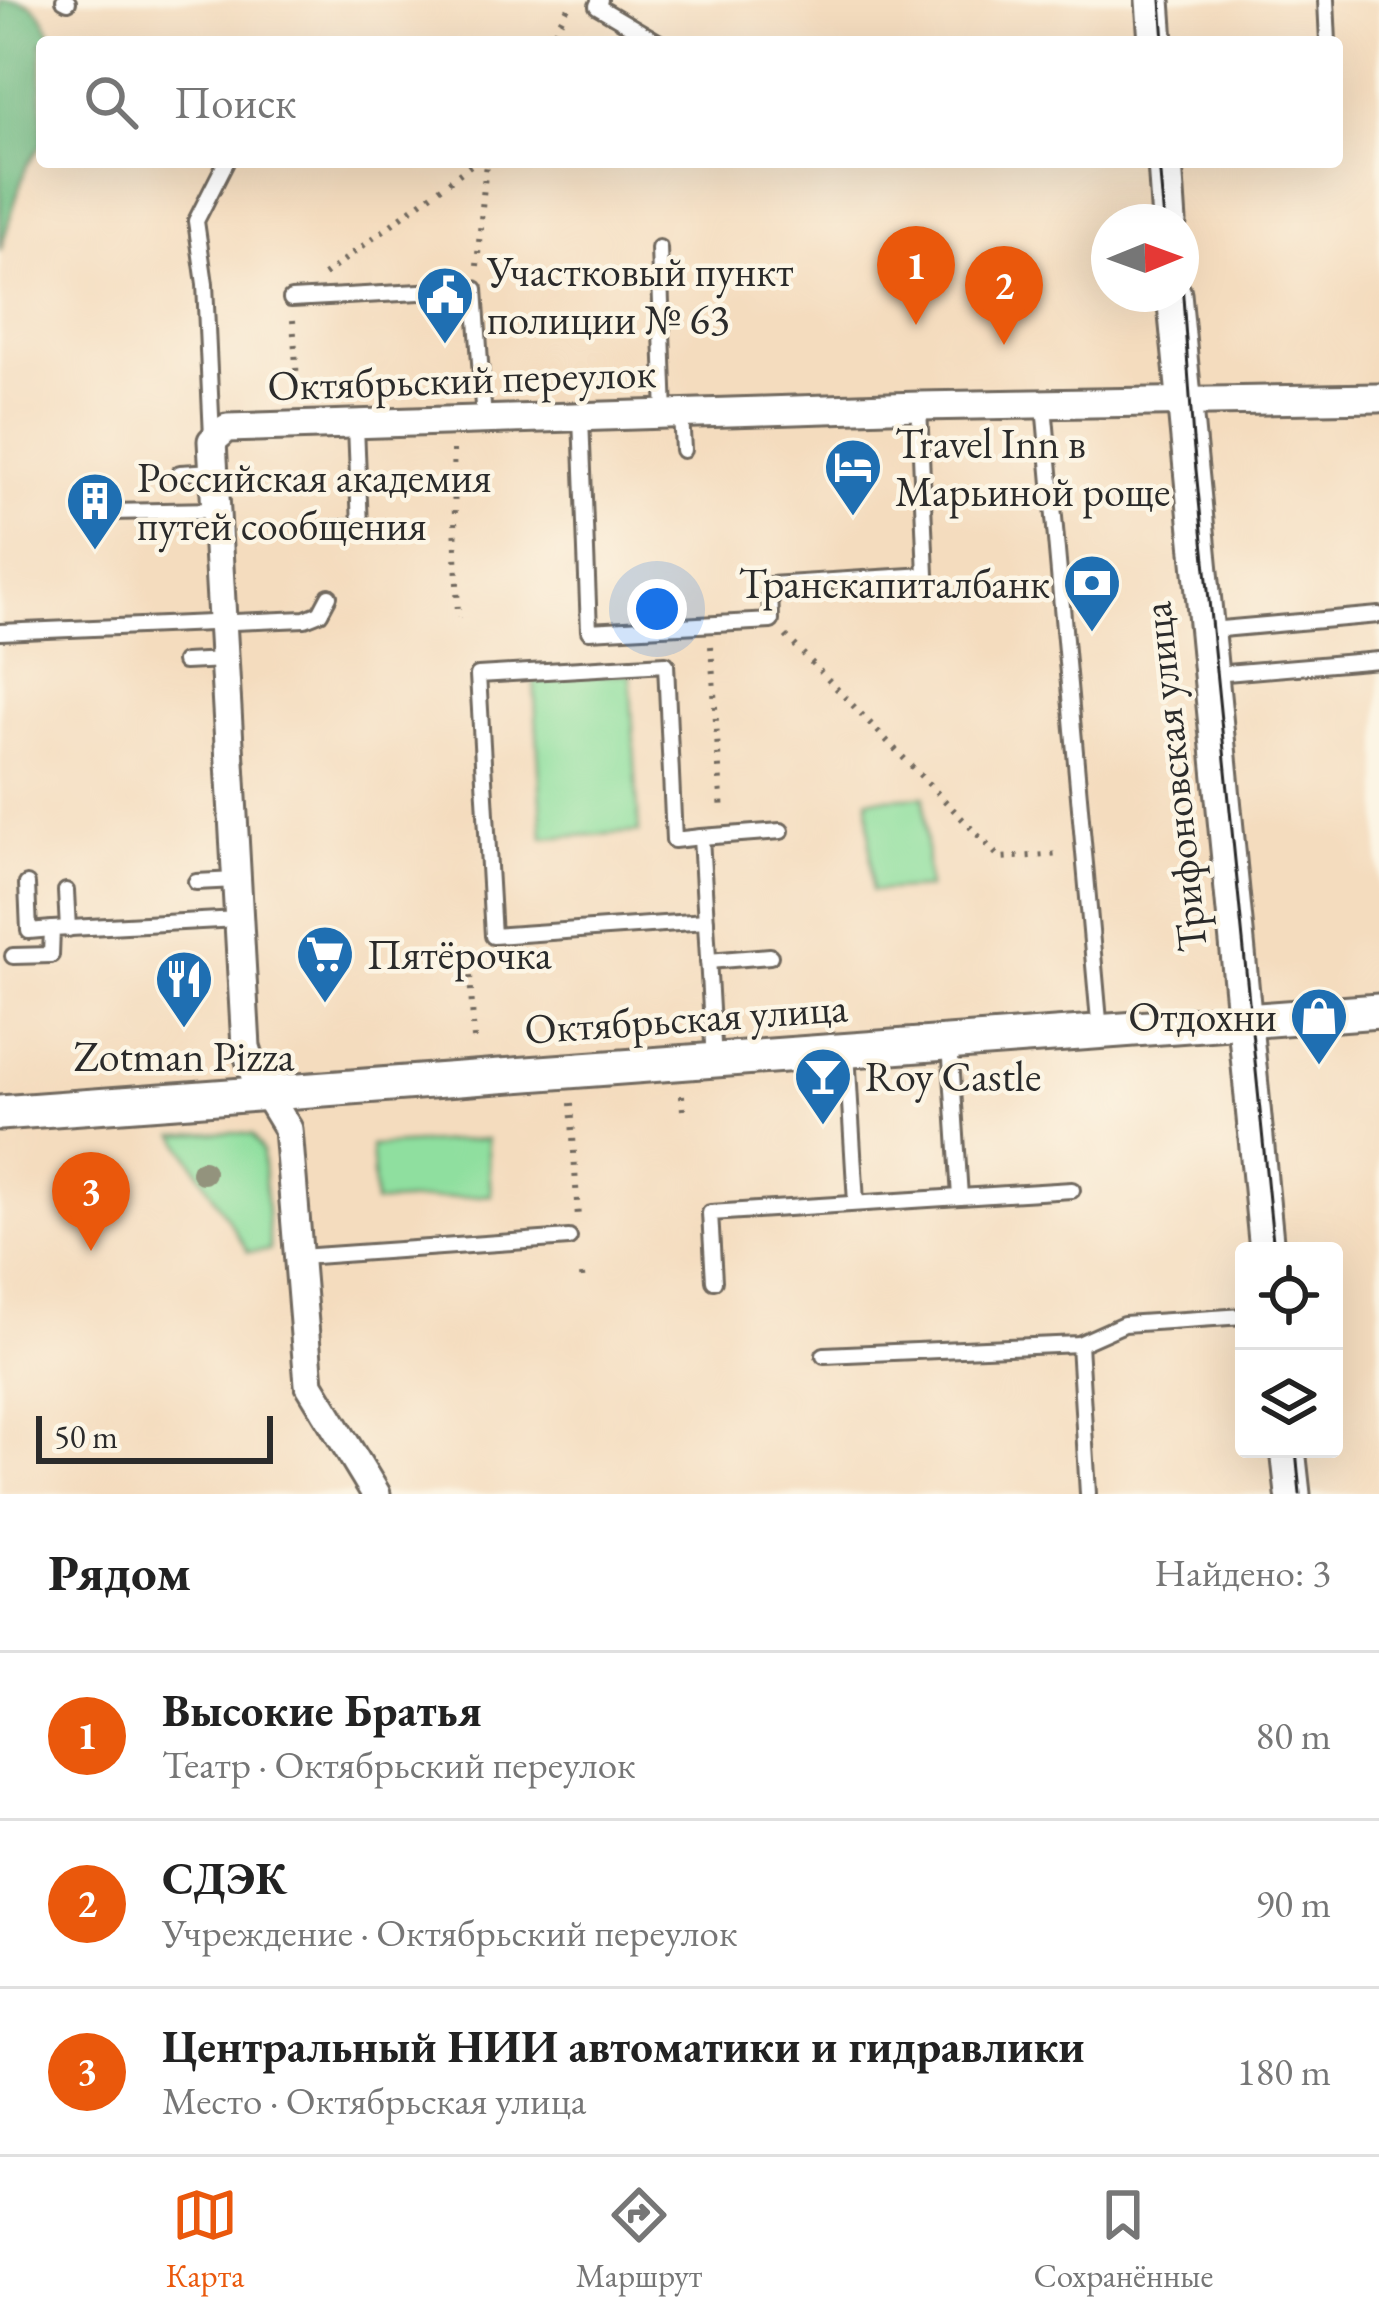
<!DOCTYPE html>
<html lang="ru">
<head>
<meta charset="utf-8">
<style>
	:root { --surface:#fff; --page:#f2f2f2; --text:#222; --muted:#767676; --line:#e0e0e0; --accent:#ea580c }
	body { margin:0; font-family:"EB Garamond",serif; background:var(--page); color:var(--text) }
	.controls { position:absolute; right:36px; bottom:36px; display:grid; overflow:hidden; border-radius:12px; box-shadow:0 12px 48px #0002 }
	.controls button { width:108px; height:108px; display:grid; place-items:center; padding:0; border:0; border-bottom:3px solid var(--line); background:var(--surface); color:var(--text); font:60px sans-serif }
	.compass { position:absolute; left:1091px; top:204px; width:108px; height:108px; border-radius:50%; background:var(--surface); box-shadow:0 12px 48px #0002; rotate:89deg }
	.scale { position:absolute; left:36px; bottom:30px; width:237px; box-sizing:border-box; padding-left:12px; border:6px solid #2b2b2b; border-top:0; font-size:33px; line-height:42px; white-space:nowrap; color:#2b2b2b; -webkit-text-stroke:9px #fcf5e5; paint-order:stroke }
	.you { position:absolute; left:657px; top:609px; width:42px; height:42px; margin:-30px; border:9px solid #fff; border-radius:50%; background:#1a73e8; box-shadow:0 0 0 18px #1a73e833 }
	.badge { display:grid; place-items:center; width:78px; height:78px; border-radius:50%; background:var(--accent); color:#fff; font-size:39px; font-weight:700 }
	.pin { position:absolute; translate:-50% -99px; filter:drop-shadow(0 3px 6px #0008) }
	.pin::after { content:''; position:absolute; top:63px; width:42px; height:36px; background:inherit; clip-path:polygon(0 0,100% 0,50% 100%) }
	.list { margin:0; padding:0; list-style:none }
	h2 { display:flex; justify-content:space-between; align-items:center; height:156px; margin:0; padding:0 48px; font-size:51px }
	h2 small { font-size:39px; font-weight:400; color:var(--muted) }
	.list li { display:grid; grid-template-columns:78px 1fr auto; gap:36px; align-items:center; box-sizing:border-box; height:168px; padding:0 48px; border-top:3px solid var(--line) }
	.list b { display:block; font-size:45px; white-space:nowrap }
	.list p { margin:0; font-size:39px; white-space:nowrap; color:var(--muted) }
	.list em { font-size:39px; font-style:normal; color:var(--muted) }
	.icon { flex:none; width:66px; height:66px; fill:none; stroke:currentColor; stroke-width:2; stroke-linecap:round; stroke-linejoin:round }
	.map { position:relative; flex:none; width:1379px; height:1494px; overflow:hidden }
	.search { position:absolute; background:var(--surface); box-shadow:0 12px 48px #0002; left:36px; right:36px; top:36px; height:132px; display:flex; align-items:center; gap:30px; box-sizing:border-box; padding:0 42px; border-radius:12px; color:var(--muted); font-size:45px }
	.sheet { height:660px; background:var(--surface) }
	nav { display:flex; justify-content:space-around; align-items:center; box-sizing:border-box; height:168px; border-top:3px solid var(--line); background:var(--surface); font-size:33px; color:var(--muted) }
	nav a { display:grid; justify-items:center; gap:6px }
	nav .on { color:var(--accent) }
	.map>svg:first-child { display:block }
	.green { fill:#8fdf9f; stroke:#5d8565; stroke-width:3 }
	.forest { fill:#73be86; stroke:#4f7458; stroke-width:3 }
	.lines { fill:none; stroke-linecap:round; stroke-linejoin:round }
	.service-casing { stroke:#71695e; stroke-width:20 }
	.minor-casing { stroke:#71695e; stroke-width:33 }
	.tertiary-casing { stroke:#71695e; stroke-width:39 }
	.path { stroke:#71695e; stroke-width:6; stroke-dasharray:3 9; stroke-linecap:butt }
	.service { stroke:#fff; stroke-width:14 }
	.minor { stroke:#fff; stroke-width:27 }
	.tertiary { stroke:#fff; stroke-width:33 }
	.tram { stroke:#2b2b2b; stroke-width:3 }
	.tree { fill:#93937d }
	.labels { text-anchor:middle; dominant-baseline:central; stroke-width:9; stroke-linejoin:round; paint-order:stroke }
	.poi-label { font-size:42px; fill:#2b2b2b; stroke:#fcf5e5; text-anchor:start }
	.street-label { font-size:42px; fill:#2b2b2b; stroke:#fcf5e5 }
</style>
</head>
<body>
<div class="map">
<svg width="1379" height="1494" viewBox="0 0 1379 1494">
	<rect width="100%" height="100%" fill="#fcf5e5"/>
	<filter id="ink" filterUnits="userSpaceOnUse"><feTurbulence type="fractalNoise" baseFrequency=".00833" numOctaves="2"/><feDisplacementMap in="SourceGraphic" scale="24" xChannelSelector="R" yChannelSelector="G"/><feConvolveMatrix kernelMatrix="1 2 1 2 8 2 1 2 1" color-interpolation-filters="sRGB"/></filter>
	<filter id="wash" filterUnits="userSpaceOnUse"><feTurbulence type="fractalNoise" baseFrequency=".004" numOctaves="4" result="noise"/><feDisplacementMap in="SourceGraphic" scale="48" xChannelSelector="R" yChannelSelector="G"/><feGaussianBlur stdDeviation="2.7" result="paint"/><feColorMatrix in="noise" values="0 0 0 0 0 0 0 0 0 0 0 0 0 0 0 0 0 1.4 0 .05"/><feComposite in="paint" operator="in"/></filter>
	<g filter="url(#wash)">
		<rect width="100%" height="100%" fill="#f4dcbe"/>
		<g class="green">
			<polygon points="630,673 639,832 543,838 534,679"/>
			<polygon points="924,796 928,888 872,891 868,799"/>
			<polygon points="233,1132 252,1135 262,1150 270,1250 248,1252 176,1135"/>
			<polygon points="487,1139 491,1195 375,1203 371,1146"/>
		</g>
		<path class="forest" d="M 0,0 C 40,0 39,10 55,42 L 42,42 L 42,143 L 26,167 L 0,251 Z"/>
	</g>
	<g filter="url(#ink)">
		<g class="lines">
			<defs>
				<g id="service">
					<polyline points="64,0 68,2"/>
					<polyline points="600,0 597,6 658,42"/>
					<polyline points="1326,0 1328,42"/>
					<polyline points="659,248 665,415"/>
					<polyline points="291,299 475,289 484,421"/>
					<polyline points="1044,405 1100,1032"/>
					<polyline points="681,414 683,450"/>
					<polyline points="581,417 589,631 771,621 770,585 926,575 919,406"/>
					<polyline points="212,437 205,284 196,221 226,162"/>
					<polyline points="180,473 214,471"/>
					<polyline points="109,512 216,510"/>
					<polyline points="311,530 360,527 356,426"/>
					<polyline points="1210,630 1379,615"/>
					<polyline points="0,632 305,619 320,613 329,596"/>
					<polyline points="184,662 224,660"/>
					<polyline points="1214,674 1379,660"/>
					<polyline points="701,837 674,840 666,664 478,675 493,936 706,921"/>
					<polyline points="196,882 236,880"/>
					<polyline points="27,884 29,931 52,929"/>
					<polyline points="66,891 68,929"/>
					<polyline points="13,956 51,955 52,929 238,919"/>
					<polyline points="708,961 770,956"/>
					<polyline points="847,1052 856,1203"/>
					<polyline points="714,1061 701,837 781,831"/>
					<polyline points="960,1197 1072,1190"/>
					<polyline points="300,1257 569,1238"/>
					<polyline points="714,1281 710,1213 960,1197 950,1043"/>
					<polyline points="1079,1344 1088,1494"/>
					<polyline points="824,1355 1079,1344 1124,1324 1244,1316"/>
				</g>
				<polyline id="minor" points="376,1494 309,1384 288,1129 254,1073 246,1047 212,441 227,428 919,406 1379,398"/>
				<g id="tertiary">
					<polyline points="1153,0 1156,42"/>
					<polyline points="1165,162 1169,222"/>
					<polyline points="1174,294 1267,1251"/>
					<polyline points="0,1113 1379,1011"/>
					<polyline points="1288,1449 1293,1494"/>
				</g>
			</defs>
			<use href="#service" class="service-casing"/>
			<use href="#minor" class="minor-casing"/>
			<use href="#tertiary" class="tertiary-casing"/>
			<g class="path">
				<polyline points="549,42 572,0"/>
				<polyline points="477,266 486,162"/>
				<polyline points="324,275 475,162"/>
				<polyline points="293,320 298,396"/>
				<polyline points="453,450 458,618"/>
				<polyline points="786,636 1000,858 1062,854"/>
				<polyline points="711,646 722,813"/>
				<polyline points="474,1039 470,975 480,949"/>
				<polyline points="682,1095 683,1111"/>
				<polyline points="571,1103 578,1219"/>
				<polyline points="582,1275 583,1284"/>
			</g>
			<use href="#service" class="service"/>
			<use href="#minor" class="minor"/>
			<use href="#tertiary" class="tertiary"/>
			<g class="tram">
				<polyline points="1161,0 1164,42"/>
				<polyline points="1159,162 1164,222"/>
				<polyline points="1181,268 1193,440 1274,1251"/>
				<polyline points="1296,1449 1300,1494"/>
			</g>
		</g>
		<circle class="tree" cx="203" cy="1172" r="12"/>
	</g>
	<defs>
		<symbol id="civic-pin" viewBox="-11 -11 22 30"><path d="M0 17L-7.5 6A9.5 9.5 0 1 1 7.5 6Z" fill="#1f6fb2" stroke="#fcf5e5"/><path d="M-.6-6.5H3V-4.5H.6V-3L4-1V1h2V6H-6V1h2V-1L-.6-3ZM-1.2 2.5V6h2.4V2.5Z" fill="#fff"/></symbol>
		<symbol id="hotel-pin" viewBox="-11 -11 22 30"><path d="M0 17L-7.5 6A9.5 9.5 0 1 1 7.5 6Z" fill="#1f6fb2" stroke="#fcf5e5"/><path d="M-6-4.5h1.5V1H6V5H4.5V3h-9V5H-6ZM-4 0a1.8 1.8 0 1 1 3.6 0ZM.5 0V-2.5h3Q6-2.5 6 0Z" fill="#fff"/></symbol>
		<symbol id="building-pin" viewBox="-11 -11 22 30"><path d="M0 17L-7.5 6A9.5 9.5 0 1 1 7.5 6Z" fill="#1f6fb2" stroke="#fcf5e5"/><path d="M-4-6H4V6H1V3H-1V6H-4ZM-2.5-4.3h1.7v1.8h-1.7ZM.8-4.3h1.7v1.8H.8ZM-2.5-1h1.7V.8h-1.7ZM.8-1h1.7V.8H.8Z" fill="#fff"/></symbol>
		<symbol id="bank-pin" viewBox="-11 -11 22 30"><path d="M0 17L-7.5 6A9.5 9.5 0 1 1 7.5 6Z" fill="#1f6fb2" stroke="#fcf5e5"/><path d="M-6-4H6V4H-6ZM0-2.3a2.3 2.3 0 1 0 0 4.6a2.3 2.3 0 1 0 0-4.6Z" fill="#fff"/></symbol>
		<symbol id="supermarket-pin" viewBox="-11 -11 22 30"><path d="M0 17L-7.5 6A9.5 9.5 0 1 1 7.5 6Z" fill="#1f6fb2" stroke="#fcf5e5"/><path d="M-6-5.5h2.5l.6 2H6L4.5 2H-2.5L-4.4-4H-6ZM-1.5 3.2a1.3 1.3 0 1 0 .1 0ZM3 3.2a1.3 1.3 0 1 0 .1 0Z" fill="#fff"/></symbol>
		<symbol id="restaurant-pin" viewBox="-11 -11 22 30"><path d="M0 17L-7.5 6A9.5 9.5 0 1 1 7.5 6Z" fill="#1f6fb2" stroke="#fcf5e5"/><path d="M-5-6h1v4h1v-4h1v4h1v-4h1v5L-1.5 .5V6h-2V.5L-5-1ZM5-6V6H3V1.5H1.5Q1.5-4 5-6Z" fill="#fff"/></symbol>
		<symbol id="shop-pin" viewBox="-11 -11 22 30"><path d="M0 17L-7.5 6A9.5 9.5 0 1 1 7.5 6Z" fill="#1f6fb2" stroke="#fcf5e5"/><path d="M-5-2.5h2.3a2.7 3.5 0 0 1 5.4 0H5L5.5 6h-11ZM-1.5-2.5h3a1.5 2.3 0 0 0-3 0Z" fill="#fff"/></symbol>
		<symbol id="bar-pin" viewBox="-11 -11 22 30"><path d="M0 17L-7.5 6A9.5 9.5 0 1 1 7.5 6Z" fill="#1f6fb2" stroke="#fcf5e5"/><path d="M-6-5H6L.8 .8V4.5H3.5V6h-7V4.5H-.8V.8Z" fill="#fff"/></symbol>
	</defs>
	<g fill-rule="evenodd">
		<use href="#civic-pin" x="412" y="262" width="66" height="90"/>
		<use href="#hotel-pin" x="820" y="434" width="66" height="90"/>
		<use href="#building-pin" x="62" y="468" width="66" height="90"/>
		<use href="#bank-pin" x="1059" y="550" width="66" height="90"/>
		<use href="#supermarket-pin" x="292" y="921" width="66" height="90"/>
		<use href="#restaurant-pin" x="151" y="946" width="66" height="90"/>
		<use href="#shop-pin" x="1286" y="983" width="66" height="90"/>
		<use href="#bar-pin" x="790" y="1043" width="66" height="90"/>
	</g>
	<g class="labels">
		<g class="poi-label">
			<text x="487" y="271">Участковый пункт<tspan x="487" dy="48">полиции № 63</tspan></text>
			<text x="895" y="443">Travel Inn в<tspan x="895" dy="48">Марьиной роще</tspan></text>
			<text x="137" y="477">Российская академия<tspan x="137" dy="48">путей сообщения</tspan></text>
			<text x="1050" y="583" text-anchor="end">Транскапиталбанк</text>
			<text x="367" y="954">Пятёрочка</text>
			<text x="1277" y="1016" text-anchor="end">Отдохни</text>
			<text x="184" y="1056" text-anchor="middle">Zotman Pizza</text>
			<text x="865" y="1076">Roy Castle</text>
		</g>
		<g class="street-label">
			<text transform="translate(462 379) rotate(-2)">Октябрьский переулок</text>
			<text transform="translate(1174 777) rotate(-96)">Трифоновская улица</text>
			<text transform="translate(686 1018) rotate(-4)">Октябрьская улица</text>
		</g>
	</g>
</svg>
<div class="controls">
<button><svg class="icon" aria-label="locate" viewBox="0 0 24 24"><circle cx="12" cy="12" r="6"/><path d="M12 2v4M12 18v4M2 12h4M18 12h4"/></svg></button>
<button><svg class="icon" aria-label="layers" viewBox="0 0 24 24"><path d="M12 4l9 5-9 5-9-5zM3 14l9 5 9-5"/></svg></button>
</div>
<svg class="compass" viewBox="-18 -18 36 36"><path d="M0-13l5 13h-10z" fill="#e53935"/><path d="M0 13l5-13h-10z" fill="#767676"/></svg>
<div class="scale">50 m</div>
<div class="you"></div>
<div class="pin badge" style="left:916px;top:325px">1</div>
<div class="pin badge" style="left:1004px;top:345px">2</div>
<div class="pin badge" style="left:91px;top:1251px">3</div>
<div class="search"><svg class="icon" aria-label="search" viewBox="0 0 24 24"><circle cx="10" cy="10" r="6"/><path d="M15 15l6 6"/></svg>Поиск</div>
</div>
<section class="sheet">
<h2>Рядом<small>Найдено: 3</small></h2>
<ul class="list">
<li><span class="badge">1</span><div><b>Высокие Братья</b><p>Театр · Октябрьский переулок</p></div><em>80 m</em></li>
<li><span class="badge">2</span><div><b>СДЭК</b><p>Учреждение · Октябрьский переулок</p></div><em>90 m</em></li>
<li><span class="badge">3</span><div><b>Центральный НИИ автоматики и гидравлики</b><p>Место · Октябрьская улица</p></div><em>180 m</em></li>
</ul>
</section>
<nav>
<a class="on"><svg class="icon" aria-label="map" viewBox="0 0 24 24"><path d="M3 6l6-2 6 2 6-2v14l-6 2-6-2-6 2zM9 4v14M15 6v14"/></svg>Карта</a>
<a><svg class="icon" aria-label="directions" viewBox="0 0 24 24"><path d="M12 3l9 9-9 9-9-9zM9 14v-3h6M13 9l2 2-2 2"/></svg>Маршрут</a>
<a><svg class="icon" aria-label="saved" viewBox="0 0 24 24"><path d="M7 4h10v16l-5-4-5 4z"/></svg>Сохранённые</a>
</nav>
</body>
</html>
